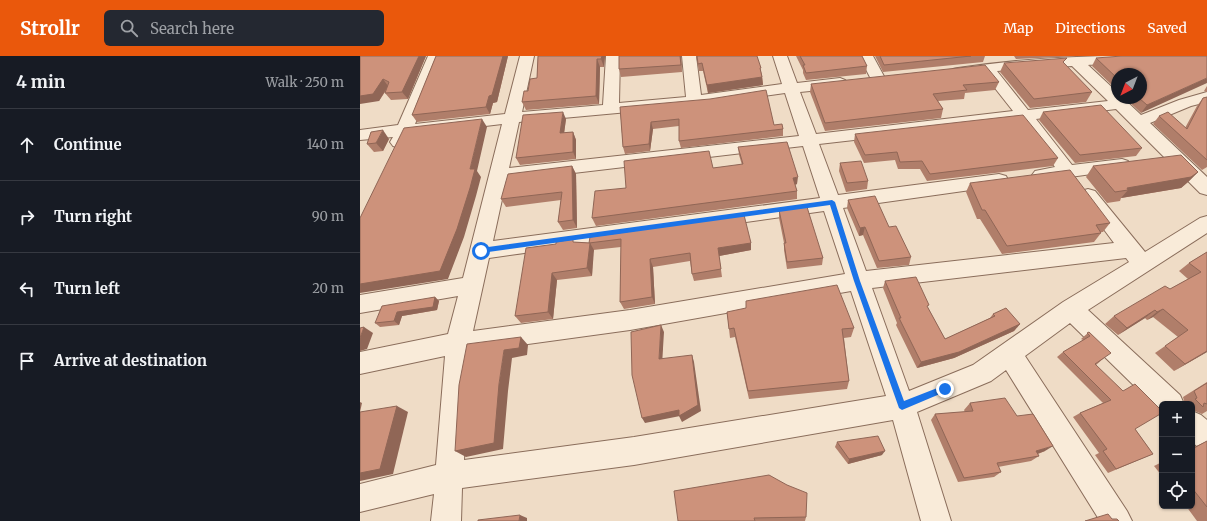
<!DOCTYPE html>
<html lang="en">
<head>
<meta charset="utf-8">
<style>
	:root { --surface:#171b24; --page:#242831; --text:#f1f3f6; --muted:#9ea1a6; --line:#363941; --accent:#ea580c }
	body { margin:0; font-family:Merriweather,serif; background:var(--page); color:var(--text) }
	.controls { position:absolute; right:12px; bottom:12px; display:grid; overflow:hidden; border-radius:6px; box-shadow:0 1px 3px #0004 }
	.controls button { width:36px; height:36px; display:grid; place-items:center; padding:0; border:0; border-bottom:1px solid var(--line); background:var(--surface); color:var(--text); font:20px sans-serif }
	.compass { position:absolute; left:751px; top:12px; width:36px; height:36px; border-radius:50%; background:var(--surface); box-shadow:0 1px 3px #0004; rotate:222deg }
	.stop { position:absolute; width:12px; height:12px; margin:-9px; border:3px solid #1a73e8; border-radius:50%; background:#fff }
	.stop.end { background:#1a73e8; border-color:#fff; box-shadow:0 1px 4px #0008 }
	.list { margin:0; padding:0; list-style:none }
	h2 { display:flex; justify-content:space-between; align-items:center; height:52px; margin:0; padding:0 16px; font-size:17px }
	h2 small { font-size:13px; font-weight:400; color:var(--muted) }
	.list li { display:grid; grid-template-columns:26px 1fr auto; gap:12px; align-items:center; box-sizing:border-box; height:72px; padding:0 16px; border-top:1px solid var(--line) }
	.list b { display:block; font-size:15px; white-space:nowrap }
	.list em { font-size:13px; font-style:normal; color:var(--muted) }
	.icon { flex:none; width:22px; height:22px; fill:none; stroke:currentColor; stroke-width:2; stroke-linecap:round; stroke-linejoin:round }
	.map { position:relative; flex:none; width:847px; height:465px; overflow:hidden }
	header { display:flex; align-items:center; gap:24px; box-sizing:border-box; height:56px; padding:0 20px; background:var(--accent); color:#fff }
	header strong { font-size:19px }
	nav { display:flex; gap:22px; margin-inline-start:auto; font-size:14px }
	.search { width:280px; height:36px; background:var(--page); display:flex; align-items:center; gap:10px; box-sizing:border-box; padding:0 14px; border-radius:6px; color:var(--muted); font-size:15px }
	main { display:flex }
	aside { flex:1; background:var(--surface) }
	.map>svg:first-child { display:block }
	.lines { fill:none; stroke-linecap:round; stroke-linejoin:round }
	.minor-casing { stroke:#8a6d5b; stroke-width:2 }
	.minor { fill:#f9ebd9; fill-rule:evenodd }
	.wall { fill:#b07e6a }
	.shaded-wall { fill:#906656 }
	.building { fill:#cd927b; stroke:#906656 }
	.route { fill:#1a73e8 }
</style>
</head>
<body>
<header>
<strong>Strollr</strong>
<div class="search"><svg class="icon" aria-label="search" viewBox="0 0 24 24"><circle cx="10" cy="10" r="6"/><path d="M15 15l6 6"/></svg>Search here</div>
<nav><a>Map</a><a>Directions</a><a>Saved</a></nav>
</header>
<main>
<aside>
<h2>4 min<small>Walk · 250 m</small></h2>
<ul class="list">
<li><svg class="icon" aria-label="ahead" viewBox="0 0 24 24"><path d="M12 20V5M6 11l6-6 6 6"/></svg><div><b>Continue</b></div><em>140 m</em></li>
<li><svg class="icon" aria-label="right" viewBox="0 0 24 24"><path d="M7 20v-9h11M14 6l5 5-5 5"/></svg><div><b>Turn right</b></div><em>90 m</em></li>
<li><svg class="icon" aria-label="left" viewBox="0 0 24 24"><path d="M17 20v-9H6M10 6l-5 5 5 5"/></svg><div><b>Turn left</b></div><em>20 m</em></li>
<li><svg class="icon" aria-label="arrive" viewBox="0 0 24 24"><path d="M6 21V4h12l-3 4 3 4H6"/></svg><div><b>Arrive at destination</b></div></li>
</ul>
</aside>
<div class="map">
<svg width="847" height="465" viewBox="0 0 847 465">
	<rect width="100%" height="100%" fill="#efdcc6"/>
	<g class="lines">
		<defs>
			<g id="minor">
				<path d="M 68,0 L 82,0 L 55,68 L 145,58 L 160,0 L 174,0 L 162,56 L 243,49 L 246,0 L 260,0 L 259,47 L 326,41 L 322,0 L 336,0 L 341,39 L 422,28 L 413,0 L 427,0 L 437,27 L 480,22 L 485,24 L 488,27 L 485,30 L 480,32 L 440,36 L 456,78 L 653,55 L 623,17 L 598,20 L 593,19 L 591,16 L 593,13 L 598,12 C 653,4 709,0 764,0 C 758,9 738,8 728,9 L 757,36 L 757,42 L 763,42 L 781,59 L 819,44 L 847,36 L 847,46 L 831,50 L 790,67 L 847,121 L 847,139 L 840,137 L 756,53 L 676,63 L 712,109 L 762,103 L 768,105 L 771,109 L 768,113 L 681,125 L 675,123 L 672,119 L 675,115 L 695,111 L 660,65 L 459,88 L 478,139 L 639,118 L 646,120 L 648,124 L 646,128 L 639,130 L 483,152 L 506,215 L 754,187 L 719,140 L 721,135 L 728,133 L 735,135 L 785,196 L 840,162 L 847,160 L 847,177 L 728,254 L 820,339 L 824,348 L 802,348 L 802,357 L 710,267 L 665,300 L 767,455 L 772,465 L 740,465 L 646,314 L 631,325 L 557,356 L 591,465 L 561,465 L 533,364 L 274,409 L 102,432 L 101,465 L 71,465 L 74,438 L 0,456 L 0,428 L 76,409 L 85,300 L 0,318 L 0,296 L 88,278 L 98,240 L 0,257 L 0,239 L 103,222 L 142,68 L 51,79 L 45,90 L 39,92 L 33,90 L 30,86 L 33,81 L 0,84 L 0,74 L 38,69 ZM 712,10 L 748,45 L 668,54 L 637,15 ZM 425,37 L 439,80 L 149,112 L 159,66 L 334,50 ZM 443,90 L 460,142 L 133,185 L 146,125 ZM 464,155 L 485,218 L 270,254 L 113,275 L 129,202 ZM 766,202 L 769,206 L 703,246 L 613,309 L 549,335 L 512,232 ZM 491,235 L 526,340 L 274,381 L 104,404 L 109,296 L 270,274 Z"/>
				<polygon points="499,0 513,0 526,24 523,27 513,27"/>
				<polygon points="832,355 841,359 847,364 847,395 838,391 832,386"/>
			</g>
		</defs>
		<use href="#minor" class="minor-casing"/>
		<use href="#minor" class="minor"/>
	</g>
	<g class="wall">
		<polygon points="0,0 66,0 48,43 31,44 25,37 27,33 19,45"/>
		<polygon points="76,0 148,0 137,46 133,47 130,58 57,66 52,59"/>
		<polygon points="178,0 245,0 244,11 240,11 239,48 166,54 162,46 168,35 177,22"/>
		<polygon points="259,0 321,0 322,16 261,21 259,13"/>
		<polygon points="336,0 397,0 402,19 403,29 348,37 343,15 339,15"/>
		<polygon points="436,0 502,0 507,10 506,18 446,24 443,17 443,14"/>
		<polygon points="515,0 625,0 623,6 523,16"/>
		<polygon points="654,0 721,0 656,3"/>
		<polygon points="847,0 781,57 765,42 781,42 757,18 757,34 732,10 736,2"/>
		<polygon points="644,7 732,36 726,46 670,52 640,16"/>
		<polygon points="639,26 635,34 605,37 604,43 578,45 583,53 581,62 465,75 450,36 451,28"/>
		<polygon points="847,30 847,36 844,35"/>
		<polygon points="847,41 847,111 842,114 793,68 799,60 825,72 837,50 843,42"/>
		<polygon points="260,51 414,69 423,73 423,80 321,92 319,85 319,70 293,73 290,95 265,98 263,91"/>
		<polygon points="683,56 782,92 776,100 715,107 679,64"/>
		<polygon points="206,63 204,77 213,76 216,84 216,103 160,109 156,102"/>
		<polygon points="495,78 698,102 693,110 567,125 560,113 538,113 535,104 504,107 494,86"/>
		<polygon points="29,83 23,95 14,96 7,88"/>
		<polygon points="378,91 437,128 435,129 437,135 437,143 236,170 232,162 266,132 353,112 382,109 379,99"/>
		<polygon points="480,107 508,125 507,133 486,136 479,115"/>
		<polygon points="212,110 216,118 217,172 203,174 198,166 201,144 146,151 141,143"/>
		<polygon points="733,110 838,116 828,126 821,132 761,142 760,145 747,147 726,121"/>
		<polygon points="610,127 750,167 743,176 741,176 741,177 734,186 642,198 620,163 617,163 606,136"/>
		<polygon points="488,144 529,171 551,201 549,209 517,212 503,179 499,180 487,152"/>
		<polygon points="419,154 463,202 462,209 427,213 424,194 424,187 419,162"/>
		<polygon points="230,181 391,187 391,194 359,200 362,221 334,225 332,218 330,205 293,211 295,248 264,253 260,246 261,191 233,194 232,220 197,224 193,263 161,267 155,260 215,186 230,187"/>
		<polygon points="847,196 847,296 814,315 795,297 818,281 793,261 787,264 785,262 758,279 745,268 754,260 810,233 828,223 819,215 829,207"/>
		<polygon points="525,225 568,252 585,283 630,262 633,258 660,268 654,275 594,302 557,312 536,269 537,267 523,232"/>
		<polygon points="75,241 79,245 77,254 42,260 39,269 20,271 15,267"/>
		<polygon points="367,256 494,272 491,281 484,282 489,325 487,333 389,343 375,281 370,282 369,273"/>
		<polygon points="729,276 744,302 736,309 775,373 793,398 748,417 735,399 739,397 713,361 720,357 743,347 697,301 703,296 723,284 721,283"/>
		<polygon points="847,326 847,355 842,358 835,355 832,356 832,348 825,348 823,341"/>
		<polygon points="610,347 657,360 685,395 678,398 679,400 671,405 638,411 641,416 634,421 598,426 571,364 575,358 605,356 604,354"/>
		<polygon points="847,385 847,465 837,465 826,450 832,450 832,392"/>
		<polygon points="477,386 522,399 488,408 475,391"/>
		<polygon points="802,406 802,420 794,410"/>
		<polygon points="427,429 446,461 445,465 318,465"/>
	</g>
	<g class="shaded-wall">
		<polygon points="59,0 66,0 48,43 42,36"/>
		<polygon points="143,0 148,0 137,46 133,47 130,58 126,51 129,40"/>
		<polygon points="242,0 245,0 244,11 241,3"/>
		<polygon points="320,0 321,0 322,16 321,9"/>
		<polygon points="237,3 240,11 239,48 236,40"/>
		<polygon points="402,21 403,29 348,37 347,29"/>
		<polygon points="847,22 847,27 781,57 787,49"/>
		<polygon points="23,23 28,30 19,45 0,48 0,40"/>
		<polygon points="203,56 206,63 203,85 200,77"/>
		<polygon points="122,63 127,71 117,115 121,121 116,140 104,181 88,223 0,237 0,228 110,113"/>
		<polygon points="291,66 293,73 290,95 289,88"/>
		<polygon points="23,74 29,83 23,95 16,87"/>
		<polygon points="213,76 216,84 216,103 213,96"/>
		<polygon points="212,110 216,118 217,172 213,164"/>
		<polygon points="838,116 828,126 821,132 761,142 768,134 767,132"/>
		<polygon points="438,121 437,128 433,129 433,122"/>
		<polygon points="505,171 503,179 499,180 500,172"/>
		<polygon points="230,187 234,194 232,220 227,212"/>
		<polygon points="391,187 391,194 359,200 362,221 358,192"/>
		<polygon points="290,203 293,211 295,248 292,241"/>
		<polygon points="192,217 197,224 193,263 188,256"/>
		<polygon points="75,241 79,245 77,254 42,260 39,269 34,265 37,256"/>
		<polygon points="803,253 793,261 787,264 797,256"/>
		<polygon points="795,254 785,262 758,279 767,272"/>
		<polygon points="660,268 654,275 594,302 557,312 561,306"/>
		<polygon points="301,269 304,276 302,309 299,303"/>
		<polygon points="4,271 13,277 7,293 0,295 0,282"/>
		<polygon points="161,281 168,289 167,299 152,302 148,335 143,393 106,401 95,395 139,328 144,294"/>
		<polygon points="847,295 847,296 814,315 825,308"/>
		<polygon points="332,299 334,306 341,355 322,366 319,360 320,360 285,367 282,362"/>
		<polygon points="0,346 2,347 0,356"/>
		<polygon points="37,350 48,356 33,418 0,425 0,417"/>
		<polygon points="693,390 685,395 668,401 676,395"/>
		<polygon points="525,395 522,399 488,408 489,403"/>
		<polygon points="160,459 167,462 167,465 159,465"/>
	</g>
	<g class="building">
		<polygon points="0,0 59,0 42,36 25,37 29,26 23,23 13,38 0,40"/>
		<polygon points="76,0 143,0 132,39 129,40 126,51 52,59"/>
		<polygon points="178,0 242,0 241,3 237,3 236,40 162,46 164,35 168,35 170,23 177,22"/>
		<polygon points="259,0 320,0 321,9 259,13"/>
		<polygon points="337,0 397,0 401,12 400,12 402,21 347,29 342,7 338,8"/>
		<polygon points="440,0 502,0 507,10 446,17 443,9 445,9"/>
		<polygon points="520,0 611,0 524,9"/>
		<polygon points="762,0 847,0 847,22 787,49 779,42 781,42 781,18 757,18 757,22 736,2"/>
		<polygon points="707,2 703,6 732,36 674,43 644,7"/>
		<polygon points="625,9 639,26 603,29 607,34 573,38 583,53 465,67 451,28"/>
		<polygon points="406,34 414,69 422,68 423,73 319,85 319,63 291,66 289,88 263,91 260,51 350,43"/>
		<polygon points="847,41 847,104 799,60 808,56 827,73 843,42"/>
		<polygon points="741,49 782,92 720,99 683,56"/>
		<polygon points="203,56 200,77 213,76 213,96 156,102 163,59"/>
		<polygon points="663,59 698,102 570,118 562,105 540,106 537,96 505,99 495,78"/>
		<polygon points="122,63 110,113 115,113 110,132 97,173 80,215 0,228 0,162 44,72"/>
		<polygon points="23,74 16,87 7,88 11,76"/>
		<polygon points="427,86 438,121 433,122 437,135 232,162 235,135 266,132 264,105 349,95 353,112 383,108 378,91"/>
		<polygon points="821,99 838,116 831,121 767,132 768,134 755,136 733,110"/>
		<polygon points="501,105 508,125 487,127 480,107"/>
		<polygon points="212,110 213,164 198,166 202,136 141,143 148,118"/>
		<polygon points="710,114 750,167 736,169 741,177 647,190 625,154 622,154 610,127"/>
		<polygon points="515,140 529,171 536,170 551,201 519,205 505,171 500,172 488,144"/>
		<polygon points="447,151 463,202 427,206 424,187 426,187 419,154"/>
		<polygon points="384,159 391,187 358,192 361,213 332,218 330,197 290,203 292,241 260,246 261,183 229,187 230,181"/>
		<polygon points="213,183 213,186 230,187 227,212 192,217 188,256 155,260 166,192 196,188 196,186"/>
		<polygon points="847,196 847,295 825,308 805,290 828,274 803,253 797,256 795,254 767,272 754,260 805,230 810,233 841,216 829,207"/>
		<polygon points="556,221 569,249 567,250 585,283 635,260 633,258 646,252 660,268 599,296 561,306 539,262 541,262 525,225"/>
		<polygon points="477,229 494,272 482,273 489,325 388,335 374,272 369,273 367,256 386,252 386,245"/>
		<polygon points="75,241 73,251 37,256 34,265 15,267 22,250"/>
		<polygon points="301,269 299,303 332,299 338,349 319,360 319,354 282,362 272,319 271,276"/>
		<polygon points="4,271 0,282 0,272"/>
		<polygon points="729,276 751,297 735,308 763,335 775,328 802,355 802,357 775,373 793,398 756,413 743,395 747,393 720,357 751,344 703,296 730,280 727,277"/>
		<polygon points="161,281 159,292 144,294 139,328 134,387 95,395 99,329 107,288"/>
		<polygon points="847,327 847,348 844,347 843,351 835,343 837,342 834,335"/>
		<polygon points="645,342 657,360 673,358 693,390 676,395 679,400 637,407 641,416 604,422 575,358 613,355 610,347"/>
		<polygon points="37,350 20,413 0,417 0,356"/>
		<polygon points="518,380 525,395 489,403 477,386"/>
		<polygon points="847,385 847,451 832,432 832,393"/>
		<polygon points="409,419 427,429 447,437 446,461 394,462 395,465 318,465 314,435"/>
		<polygon points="748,458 752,463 757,463 759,465 725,465"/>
		<polygon points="160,459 159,465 118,465 118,464"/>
	</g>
	<polygon class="route" points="472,144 475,146 500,225 544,345 585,329 589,333 587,335 542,354 539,352 494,225 470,149 121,197 118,195 121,192"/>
</svg>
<div class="controls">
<button>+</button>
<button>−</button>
<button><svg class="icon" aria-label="locate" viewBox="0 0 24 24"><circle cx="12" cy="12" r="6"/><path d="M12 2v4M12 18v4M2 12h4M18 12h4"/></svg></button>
</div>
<svg class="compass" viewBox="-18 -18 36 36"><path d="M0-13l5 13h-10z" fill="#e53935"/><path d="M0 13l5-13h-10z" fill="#9ea1a6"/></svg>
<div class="stop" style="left:121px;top:195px"></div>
<div class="stop end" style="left:585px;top:333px"></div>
</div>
</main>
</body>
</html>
